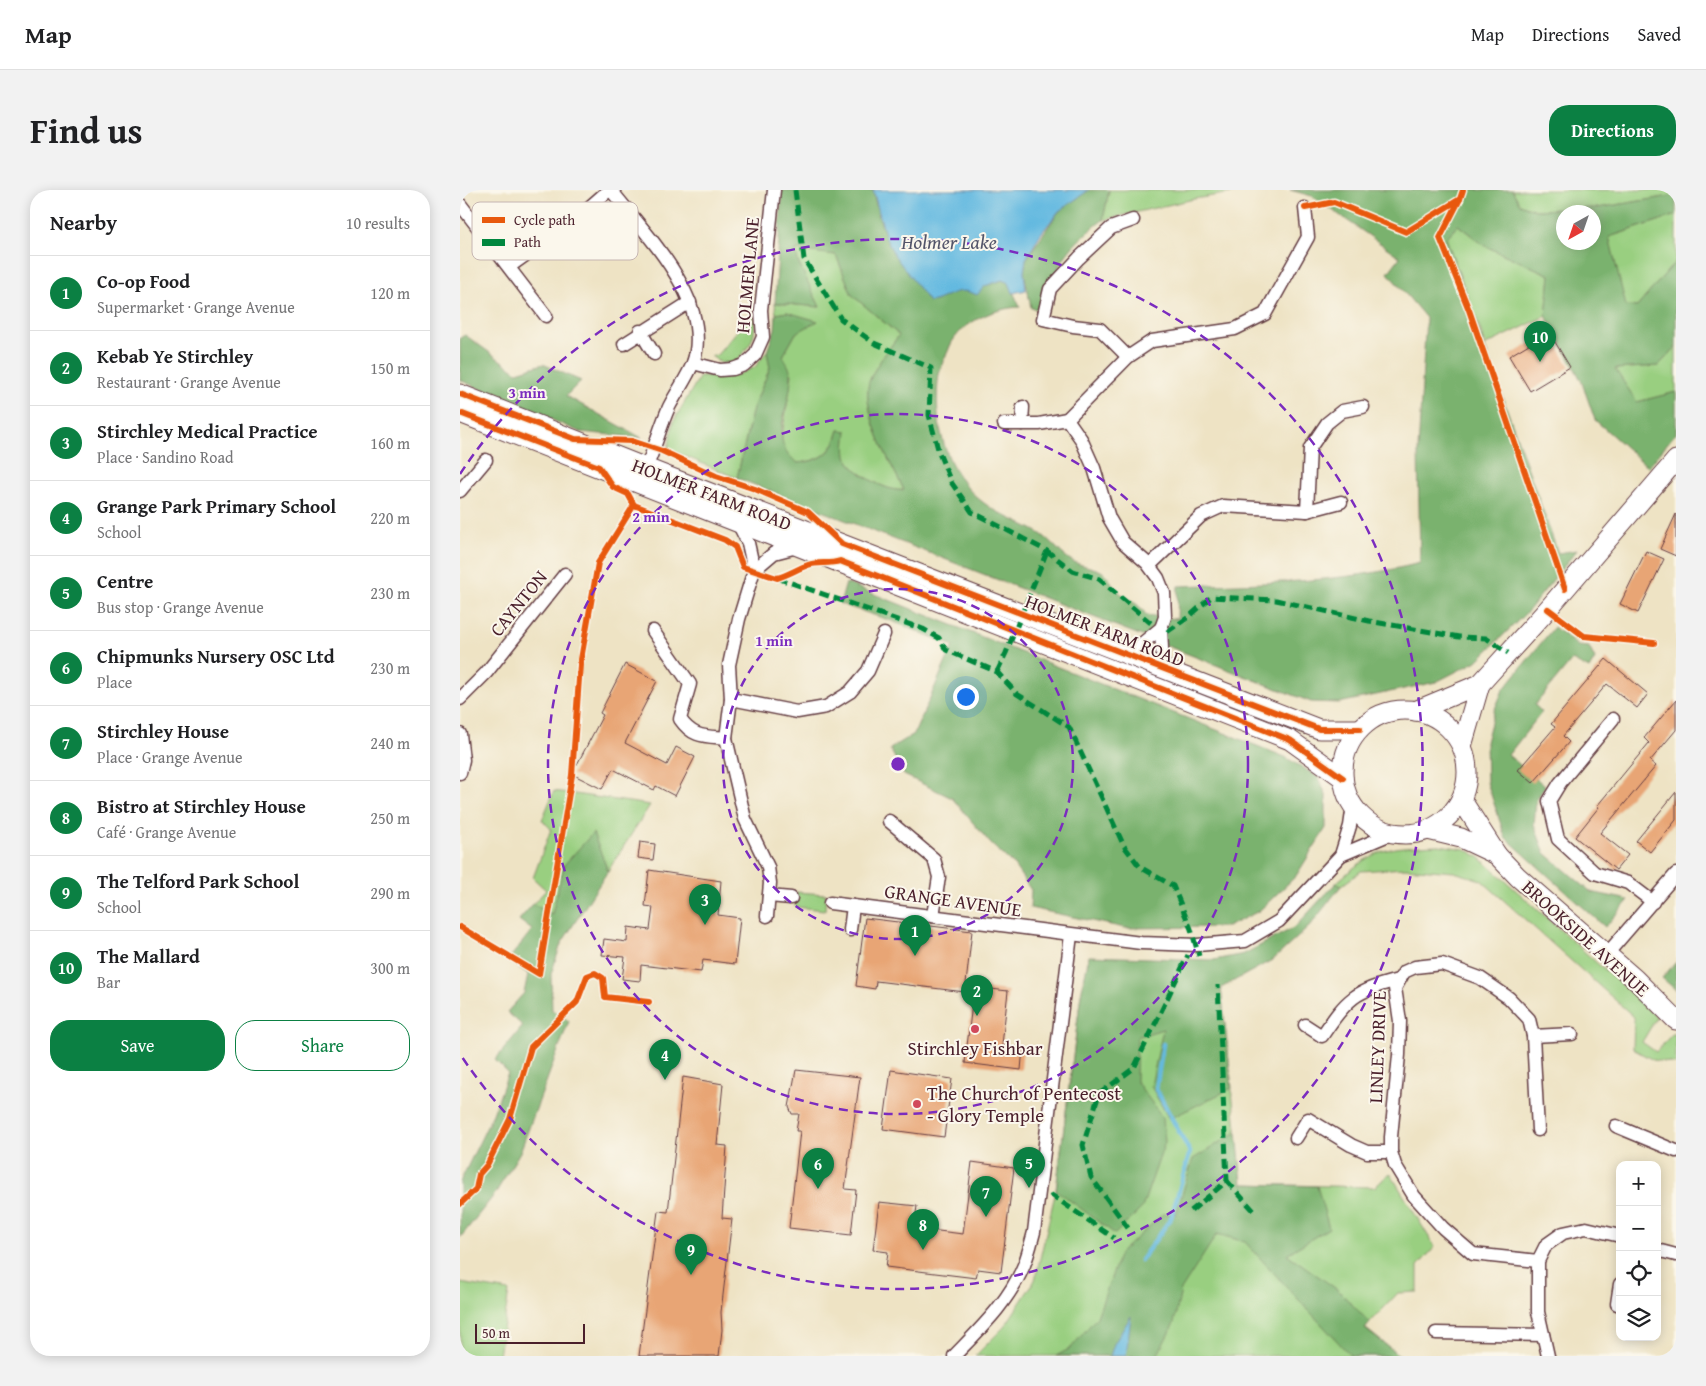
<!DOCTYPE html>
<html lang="en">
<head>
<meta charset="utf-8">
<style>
	:root { --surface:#fff; --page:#f2f2f2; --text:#202124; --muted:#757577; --line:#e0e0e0; --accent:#0b8043 }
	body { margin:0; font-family:"Gentium Book Plus",serif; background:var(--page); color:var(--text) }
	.controls { position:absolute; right:15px; bottom:15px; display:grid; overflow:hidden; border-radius:10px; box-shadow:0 2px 12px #0003 }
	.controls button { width:45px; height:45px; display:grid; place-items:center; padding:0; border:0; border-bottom:1px solid var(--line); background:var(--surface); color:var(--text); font:25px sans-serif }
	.compass { position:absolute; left:1096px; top:15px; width:45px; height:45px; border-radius:50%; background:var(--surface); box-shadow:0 2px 12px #0003; rotate:220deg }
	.scale { position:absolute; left:15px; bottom:12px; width:110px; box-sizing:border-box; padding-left:5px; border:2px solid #4a1f2b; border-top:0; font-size:14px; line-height:18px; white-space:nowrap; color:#4a1f2b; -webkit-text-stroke:4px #fbf7ec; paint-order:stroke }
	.you { position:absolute; left:505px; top:506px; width:18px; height:18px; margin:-12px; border:4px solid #fff; border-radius:50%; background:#1a73e8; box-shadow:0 0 0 8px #1a73e833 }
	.badge { display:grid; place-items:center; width:32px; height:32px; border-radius:50%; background:var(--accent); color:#fff; font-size:16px; font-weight:700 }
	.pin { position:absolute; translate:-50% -41px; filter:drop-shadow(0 1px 2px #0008) }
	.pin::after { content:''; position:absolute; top:26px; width:18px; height:15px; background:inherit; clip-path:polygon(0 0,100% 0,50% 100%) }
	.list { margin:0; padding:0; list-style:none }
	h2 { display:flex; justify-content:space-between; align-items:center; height:65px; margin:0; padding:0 20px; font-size:21px }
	h2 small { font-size:16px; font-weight:400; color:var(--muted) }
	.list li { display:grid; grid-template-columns:32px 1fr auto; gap:15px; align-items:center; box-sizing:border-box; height:75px; padding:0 20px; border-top:1px solid var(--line) }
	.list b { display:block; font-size:19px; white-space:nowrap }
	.list p { margin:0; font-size:16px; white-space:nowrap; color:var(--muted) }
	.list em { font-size:16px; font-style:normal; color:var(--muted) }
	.actions { display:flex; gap:10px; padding:15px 20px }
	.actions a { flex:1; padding:11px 0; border:1px solid var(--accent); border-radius:20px; text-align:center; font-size:18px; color:var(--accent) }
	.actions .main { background:var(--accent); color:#fff }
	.icon { flex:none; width:28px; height:28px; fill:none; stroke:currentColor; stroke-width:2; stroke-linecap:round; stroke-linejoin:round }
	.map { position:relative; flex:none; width:1216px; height:1166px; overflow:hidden; border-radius:20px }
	header { display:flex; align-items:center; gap:30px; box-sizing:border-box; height:70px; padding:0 25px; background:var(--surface); border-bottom:1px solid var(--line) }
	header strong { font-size:24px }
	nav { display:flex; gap:28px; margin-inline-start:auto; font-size:18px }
	.intro { display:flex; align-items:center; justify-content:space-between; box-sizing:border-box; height:120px; padding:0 30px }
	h1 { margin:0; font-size:35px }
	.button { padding:12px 22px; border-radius:20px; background:var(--accent); color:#fff; font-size:18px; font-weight:700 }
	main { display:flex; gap:30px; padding:0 30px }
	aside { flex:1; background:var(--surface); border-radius:20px; box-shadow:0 2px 12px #0003 }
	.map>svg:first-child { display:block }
	.green { fill:#99cf80; stroke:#727756 }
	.forest { fill:#7ab26e; stroke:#62684c; fill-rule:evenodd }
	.water { fill:#64b9e0; stroke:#576c86 }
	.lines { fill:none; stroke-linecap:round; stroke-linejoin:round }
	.stream { stroke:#64b9e0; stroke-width:4.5 }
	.building { fill:#e8a575 }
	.street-casing { stroke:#633c42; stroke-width:15 }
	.secondary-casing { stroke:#633c42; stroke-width:21 }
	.street { stroke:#fff; stroke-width:12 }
	.secondary { stroke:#fff; stroke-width:19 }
	.quiet { stroke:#00873e; stroke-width:5; stroke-dasharray:10 5; stroke-linecap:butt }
	.cycleway-casing { stroke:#fbf7ec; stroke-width:9 }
	.cycleway { stroke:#e8590c; stroke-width:6 }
	.ring { fill:none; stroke:#7b2cbf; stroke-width:2.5; stroke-dasharray:9 6 }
	.poi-dot { fill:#d1495b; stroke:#fbf7ec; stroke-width:2 }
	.labels { text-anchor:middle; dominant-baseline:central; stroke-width:4; stroke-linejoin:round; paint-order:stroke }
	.street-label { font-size:19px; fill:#4a1f2b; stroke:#fbf7ec }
	.poi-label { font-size:19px; fill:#4a1f2b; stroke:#fbf7ec }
	.water-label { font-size:20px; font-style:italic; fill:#53556a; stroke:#fbf7ec }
	.key { fill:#fbf7ec; stroke:#c6b6b2; stroke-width:1 }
	.key-label { font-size:14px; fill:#4a1f2b }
	.centre { fill:#7b2cbf; stroke:#fbf7ec; stroke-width:2.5 }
	.ring-label { font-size:15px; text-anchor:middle; font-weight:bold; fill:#7b2cbf; stroke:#fbf7ec; stroke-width:4; stroke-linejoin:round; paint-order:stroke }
</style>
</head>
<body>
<header>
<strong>Map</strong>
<nav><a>Map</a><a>Directions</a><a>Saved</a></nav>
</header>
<div class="intro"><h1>Find us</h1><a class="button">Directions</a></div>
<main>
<aside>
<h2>Nearby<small>10 results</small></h2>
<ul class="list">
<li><span class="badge">1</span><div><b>Co-op Food</b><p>Supermarket · Grange Avenue</p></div><em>120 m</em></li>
<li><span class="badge">2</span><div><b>Kebab Ye Stirchley</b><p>Restaurant · Grange Avenue</p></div><em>150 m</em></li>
<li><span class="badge">3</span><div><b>Stirchley Medical Practice</b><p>Place · Sandino Road</p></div><em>160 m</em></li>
<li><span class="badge">4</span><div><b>Grange Park Primary School</b><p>School</p></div><em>220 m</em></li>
<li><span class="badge">5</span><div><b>Centre</b><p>Bus stop · Grange Avenue</p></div><em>230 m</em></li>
<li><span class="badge">6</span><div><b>Chipmunks Nursery OSC Ltd</b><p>Place</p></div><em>230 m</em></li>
<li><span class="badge">7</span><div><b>Stirchley House</b><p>Place · Grange Avenue</p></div><em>240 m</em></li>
<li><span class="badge">8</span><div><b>Bistro at Stirchley House</b><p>Café · Grange Avenue</p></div><em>250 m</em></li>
<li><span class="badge">9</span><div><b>The Telford Park School</b><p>School</p></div><em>290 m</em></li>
<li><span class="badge">10</span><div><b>The Mallard</b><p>Bar</p></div><em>300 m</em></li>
</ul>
<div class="actions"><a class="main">Save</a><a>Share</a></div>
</aside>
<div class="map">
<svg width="1216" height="1166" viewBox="0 0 1216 1166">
	<rect width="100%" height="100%" fill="#fbf7ec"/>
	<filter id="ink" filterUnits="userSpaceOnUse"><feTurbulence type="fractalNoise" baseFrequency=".02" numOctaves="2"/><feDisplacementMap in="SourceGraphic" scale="10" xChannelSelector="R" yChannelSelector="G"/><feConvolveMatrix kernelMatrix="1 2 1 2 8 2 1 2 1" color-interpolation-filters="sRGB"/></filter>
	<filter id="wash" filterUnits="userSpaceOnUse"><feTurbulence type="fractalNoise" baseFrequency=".0096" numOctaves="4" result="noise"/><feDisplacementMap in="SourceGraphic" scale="20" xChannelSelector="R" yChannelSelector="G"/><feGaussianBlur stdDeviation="1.12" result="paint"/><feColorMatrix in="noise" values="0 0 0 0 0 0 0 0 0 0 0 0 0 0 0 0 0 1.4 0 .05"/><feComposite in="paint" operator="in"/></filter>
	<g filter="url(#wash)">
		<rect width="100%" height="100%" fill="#eee3c4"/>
		<g class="green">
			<polygon points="649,0 790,0 734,9 643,30"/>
			<polygon points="1052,0 1216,0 1216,5 1138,18 1075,20 1060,14"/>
			<polygon points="1216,25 1216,71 1177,117 1165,116 1149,47"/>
			<polygon points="998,35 1025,56 1090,85 1086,126 1026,155 986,48"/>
			<path d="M 336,60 L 376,65 L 392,105 L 439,145 C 430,158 418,172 411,187 C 397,215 431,274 444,300 C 429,303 398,285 389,272 C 382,263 386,251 386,241 L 379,240 C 372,264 362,270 338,273 L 326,266 L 321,252 L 332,185 L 323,166 L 336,143 L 328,122 L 316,124 L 315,113 L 360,117 L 337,72 Z"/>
			<path d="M 293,122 C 298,148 291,154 274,174 L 261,173 L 251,166 L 257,165 Z"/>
			<polygon points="1216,157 1216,202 1177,212 1154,179 1198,176"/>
			<polygon points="307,161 310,178 293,218 277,288 208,259 213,232 240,186 277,185 295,177"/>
			<polygon points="94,601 190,615 148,681 133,644 105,675 92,724 73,714 86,700 73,688 91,639 82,630"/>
			<path d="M 979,655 L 1005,659 L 1019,667 L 1197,827 L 1182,852 L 1196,862 L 1213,843 L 1216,846 L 1216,874 L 1193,870 L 1173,859 L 1174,827 L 1021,690 L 994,682 L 945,678 L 901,681 L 881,696 L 876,693 C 916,657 926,657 979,655 Z"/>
			<polygon points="336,702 366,704 365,720 335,717"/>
			<polygon points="761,798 782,994 915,997 930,983 975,1057 958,1076 958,1102 938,1103 905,1138 940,1166 515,1166 545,1136 575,1090 596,1000 621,804"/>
			<polygon points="0,1093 49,1101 39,1166 0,1166"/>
		</g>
		<g class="forest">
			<path d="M 322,0 L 413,0 C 420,36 426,51 448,81 C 459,96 457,102 476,111 C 487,102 503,98 517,104 L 525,96 L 542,90 L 549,93 L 560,117 C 535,118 501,132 490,156 C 487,165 481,174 479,184 C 472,229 485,285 524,313 C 541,326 563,333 581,344 C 591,351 599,362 609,369 C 618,376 631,376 641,381 C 650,387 651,394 658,401 C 667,410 679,412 686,425 L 717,429 L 718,396 C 798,393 882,393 960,373 L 958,260 L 966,128 L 928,83 L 940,67 L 852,6 L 830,0 L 1052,0 L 1060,14 L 1075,20 L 1138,18 L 1216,5 L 1216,25 L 1149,47 L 1166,116 L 1177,117 L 1216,71 L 1216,157 L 1198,176 L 1155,179 L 1177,212 L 1216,202 L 1216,243 L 1188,277 L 1135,230 L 1121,190 L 1086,126 L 1090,85 L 1025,56 L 998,35 L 986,48 L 1098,363 L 1117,360 L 1069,420 L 1017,471 L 976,492 L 879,513 L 851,512 L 277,288 L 293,218 L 310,178 L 307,161 L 315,139 L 316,124 L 327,122 L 358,131 L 336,143 L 323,166 C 326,172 332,181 331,187 C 331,219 306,252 338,273 C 363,270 372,264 379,240 L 387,241 C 386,251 383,264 389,272 C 398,285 429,303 444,300 C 431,274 397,215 411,187 C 418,172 430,158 439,145 L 392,105 L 376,65 L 336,60 L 338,72 L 360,117 L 315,113 ZM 1104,22 L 1134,22 L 1134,52 L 1104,52 Z"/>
			<path d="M 629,0 L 649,0 L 643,30 C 607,57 593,76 587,121 L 571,118 L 564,82 L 566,69 L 599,21 Z"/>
			<polygon points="5,145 57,182 83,174 121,191 106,206 182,248 120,242 0,190 0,148"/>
			<polygon points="386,393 825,567 858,587 866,605 866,638 836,686 799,721 767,737 665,738 570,718 571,700 553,674 531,654 492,608 444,585 430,559 454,544 493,456 432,431 380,414"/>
			<polygon points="1094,437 1118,456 1129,457 1135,469 1129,479 1112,470 1075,515 1082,522 1048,565 1085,596 1076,611 1074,635 1085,663 1131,702 1169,710 1145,737 1045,647 1027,592 1026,552 1034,521 1043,500"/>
			<polygon points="133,643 148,681 101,754 91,784 92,820 109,831 60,962 35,1004 0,1048 0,992 33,924 48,883 35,870 63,836 47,822 64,803 68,784 48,770 72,740 59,730 73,714 92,724 104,675"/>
			<polygon points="876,693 881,696 850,736 814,769 761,798 772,898 709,929 691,896 703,839 677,847 676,891 703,928 705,952 682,1018 655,1044 596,1000 621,804 629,766 754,770 784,764 835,737"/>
			<polygon points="1216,772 1216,800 1202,788"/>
			<polygon points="777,942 782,994 857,996 869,1038 827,1064 878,1100 910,1133 905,1139 940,1166 891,1166 785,1052 757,1044 721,1100 714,1133 697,1166 596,1166 611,1158 637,1127 660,1063 703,1024 716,1024 733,969"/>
		</g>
		<g class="water">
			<path d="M 413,0 L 629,0 L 599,21 L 580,45 L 566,69 L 564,82 L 566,100 L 553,103 L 549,93 L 542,90 L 525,96 L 517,105 C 495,94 487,110 469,112 L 435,66 L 426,49 Z"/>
			<polygon points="671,1126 666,1166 650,1166 654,1154"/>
		</g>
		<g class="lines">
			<polyline class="stream" points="681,1070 711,1028 730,962 696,899 703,854"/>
		</g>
		<g id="blocks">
			<g class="building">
				<polygon points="1089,142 1110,177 1070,201 1049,166"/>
				<polygon points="1216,324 1216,366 1200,359"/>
				<polygon points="1186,361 1204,369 1178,423 1160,414"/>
				<polygon points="1146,469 1188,504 1177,518 1147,494 1103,546 1109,552 1073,593 1058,580 1095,537 1091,534"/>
				<polygon points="165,474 197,491 165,553 207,575 216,557 235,567 215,606 196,596 194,600 153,579 142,599 112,584 143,525 140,523"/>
				<polygon points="1216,510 1216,540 1190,571 1196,576 1140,643 1168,665 1156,680 1115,647 1139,617 1137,616 1189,553 1184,548"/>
				<polygon points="1216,602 1216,630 1190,662 1176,651"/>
				<polygon points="180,652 195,654 193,670 178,668"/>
				<polygon points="189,680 261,691 258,725 280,728 275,774 243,770 241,782 181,775 180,791 162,789 165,767 142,765 144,749 167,752 168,737 190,740 193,717 185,716"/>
				<polygon points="405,728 512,741 505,802 416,791 415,799 396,796"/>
				<polygon points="514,797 548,801 542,855 563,858 561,880 505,873"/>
				<polygon points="336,880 400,887 385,999 396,1000 391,1045 329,1038 340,941 336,941 339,924 332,924 329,917"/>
				<polygon points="431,880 492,889 484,947 423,939"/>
				<polygon points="223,887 263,894 257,955 267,956 262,1028 272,1029 261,1122 262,1140 259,1166 179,1166 198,1021 208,1022"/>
				<polygon points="512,972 554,978 541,1082 518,1079 516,1088 426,1077 428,1062 413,1060 419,1012 457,1016 454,1038 503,1044"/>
			</g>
		</g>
	</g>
	<g filter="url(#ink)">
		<use href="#blocks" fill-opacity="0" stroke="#633c42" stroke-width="1"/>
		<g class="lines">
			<defs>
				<g id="street">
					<path d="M 151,0 C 186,45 254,111 233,173 C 227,188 216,203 209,217 C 200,237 195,258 186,278"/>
					<polyline points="0,14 86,126"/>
					<polyline points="49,77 117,28 149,0"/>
					<polyline points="180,141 194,164"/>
					<polyline points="164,154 230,112"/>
					<polyline points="668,167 640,139 613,136 583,129 590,99 619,68 651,38 673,30"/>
					<polyline points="233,173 260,180 273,179 284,175 295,165 303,147 301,120 314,0"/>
					<polyline points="544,234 579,234 607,229"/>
					<polyline points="562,234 563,217"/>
					<polyline points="0,301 26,270"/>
					<polyline points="847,321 881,312"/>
					<polyline points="277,331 288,353 294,380"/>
					<polyline points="690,375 741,326 763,316 847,321 850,258 867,233 882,221 903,217"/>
					<path d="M 193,441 L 230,494 L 220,529 C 233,548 245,546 266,548"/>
					<polyline points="668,465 701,438"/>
					<polyline points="703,479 701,438 705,427 704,403 698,388 687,373 663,352 649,328 634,278 621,249 607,229 668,167 692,151 775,139 805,124 848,47 845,18"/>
					<polyline points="0,509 26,483 105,384"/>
					<polyline points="271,509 337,522 366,517 390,502 408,481 424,444"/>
					<polyline points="1153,529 1100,593 1089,611 1098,649 1135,683 1168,693 1193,712"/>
					<polyline points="0,544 3,570 0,583"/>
					<polyline points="429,631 474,669 479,687 473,726"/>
					<polyline points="881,665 933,643"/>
					<polyline points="309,706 331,708"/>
					<polyline points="370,713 681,753 737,755 785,751 819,731 881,665 890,636 893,615"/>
					<polyline points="307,726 310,693 308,677 285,629 266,548 271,509 269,475 279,429 294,380 314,363 337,357"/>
					<polyline points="390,740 393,716"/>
					<polyline points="1147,764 1216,684"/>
					<path d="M 845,835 L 862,846 C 887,808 895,801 938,790"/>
					<polyline points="1073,846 1112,844"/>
					<polyline points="1156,936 1216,961"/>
					<polyline points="836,948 848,929 891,955 907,962 931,962"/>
					<polyline points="1197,1060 1216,1065"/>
					<polyline points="1078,1071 1013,1064 983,1038 954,1006 935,975 931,962 931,947 939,865 940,831 935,798 944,782 955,777 982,774 1020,788 1049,808 1069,829 1073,846 1078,940"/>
					<polyline points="1157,1114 1160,1094"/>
					<polyline points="976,1143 1083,1145"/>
					<path d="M 494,1166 C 520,1139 549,1112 564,1075 C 568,1065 571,1053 574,1042 L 611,745"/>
					<polyline points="1088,1166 1078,1122 1078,1071 1086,1055 1103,1043 1126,1038 1160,1046"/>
				</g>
				<g id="secondary">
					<polyline points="0,204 186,278 859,539 900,539"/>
					<polyline points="0,223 830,550 883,588"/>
					<circle cx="945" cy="582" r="62"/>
					<polyline points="955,521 1020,494 1088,419 1216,270"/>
					<polyline points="1002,556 1020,494"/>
					<polyline points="1001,609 1037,665 1058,687 1175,789 1216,830"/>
					<polyline points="968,640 1001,648 1037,665"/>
				</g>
			</defs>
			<use href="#street" class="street-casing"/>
			<use href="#secondary" class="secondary-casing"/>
			<use href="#street" class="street"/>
			<use href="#secondary" class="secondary"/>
			<g class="quiet">
				<polyline points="335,0 344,69 381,129 414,153 471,178 469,225 479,263 491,292 512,322 587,361 613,381 639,389 692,434"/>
				<polyline points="317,388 463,439 479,448 486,460 537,482 557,504 609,537 664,656 680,677 713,696 731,739 739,766"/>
				<polyline points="707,442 730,426 751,407 816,410 909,431 999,447 1026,448 1048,463"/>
				<polyline points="537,482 546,463 587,361"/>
				<polyline points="767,991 795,1022"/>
				<polyline points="590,1004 654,1048"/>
				<polyline points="731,1021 767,991 758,795"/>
				<polyline points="668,1038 631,987 623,955 639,904 674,878 728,765"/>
			</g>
			<defs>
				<g id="cycleway">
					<polyline points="1000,9 980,48 1009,120 1105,399"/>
					<polyline points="845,18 874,12 946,42 1000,9 1003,0"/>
					<polyline points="0,204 115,249 172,251 202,261 256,286 295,299 348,322 382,354 859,539 900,539"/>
					<polyline points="0,223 139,277 153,297 168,304 174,315"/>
					<polyline points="1088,419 1124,446 1194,453"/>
					<path d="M 0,737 L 79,784 L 112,585 L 120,475 L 138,373 L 174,315 L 265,350 L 275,357 L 283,377 L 317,388 C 328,385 337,379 348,375 C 359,371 368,375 380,371 L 830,550 L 883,588"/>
					<polyline points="0,1014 16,999 19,984 27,975 50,929 71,857 117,812 127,786 135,783 143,788 145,807 189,812"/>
				</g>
			</defs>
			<use href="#cycleway" class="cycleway-casing"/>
			<use href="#cycleway" class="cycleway"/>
		</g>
	</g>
	<g class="ring">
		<circle cx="438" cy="574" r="175"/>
		<circle cx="438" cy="574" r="350"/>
		<path d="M0 284A525 525 0 1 1 0 864"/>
	</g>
	<g class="poi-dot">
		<circle cx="515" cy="839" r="5"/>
		<circle cx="457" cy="914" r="5"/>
	</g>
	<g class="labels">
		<g class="street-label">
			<text transform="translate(287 85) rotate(-85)">HOLMER LANE</text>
			<text transform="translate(252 304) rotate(21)">HOLMER FARM ROAD</text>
			<text transform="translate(58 413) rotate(-51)">CAYNTON</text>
			<text transform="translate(645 440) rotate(21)">HOLMER FARM ROAD</text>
			<text transform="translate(493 710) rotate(8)">GRANGE AVENUE</text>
			<text transform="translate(1126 748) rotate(42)">BROOKSIDE AVENUE</text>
			<text transform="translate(917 857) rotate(-88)">LINLEY DRIVE</text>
		</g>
		<g class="poi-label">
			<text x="515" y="858">Stirchley Fishbar</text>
			<text x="467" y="903" text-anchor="start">The Church of Pentecost<tspan x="467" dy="22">- Glory Temple</tspan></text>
		</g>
		<g class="water-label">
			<text x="489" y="51">Holmer Lake</text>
		</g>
	</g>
	<rect x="12" y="12" width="166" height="58" rx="8" class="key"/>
	<rect x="22" y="27" width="23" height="6" fill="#e8590c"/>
	<rect x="22" y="49" width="23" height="7" fill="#00873e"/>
	<g class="key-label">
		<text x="54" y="35">Cycle path</text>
		<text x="54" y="57">Path</text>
	</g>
	<circle cx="438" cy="574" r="8" class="centre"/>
	<g class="ring-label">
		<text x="67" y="208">3 min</text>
		<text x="191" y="332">2 min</text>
		<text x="314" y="456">1 min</text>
	</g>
</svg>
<div class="controls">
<button>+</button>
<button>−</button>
<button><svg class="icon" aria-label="locate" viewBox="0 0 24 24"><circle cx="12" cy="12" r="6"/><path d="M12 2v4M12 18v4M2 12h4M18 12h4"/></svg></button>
<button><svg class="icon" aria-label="layers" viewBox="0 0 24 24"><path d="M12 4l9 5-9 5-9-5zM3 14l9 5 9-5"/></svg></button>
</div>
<svg class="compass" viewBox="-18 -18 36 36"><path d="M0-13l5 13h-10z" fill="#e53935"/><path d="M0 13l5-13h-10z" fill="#757577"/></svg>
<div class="scale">50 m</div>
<div class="you"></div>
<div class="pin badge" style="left:455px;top:766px">1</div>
<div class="pin badge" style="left:517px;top:826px">2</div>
<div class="pin badge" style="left:245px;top:735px">3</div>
<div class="pin badge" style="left:205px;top:890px">4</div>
<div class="pin badge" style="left:569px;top:998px">5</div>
<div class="pin badge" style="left:358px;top:999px">6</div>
<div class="pin badge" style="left:526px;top:1027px">7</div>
<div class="pin badge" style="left:463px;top:1060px">8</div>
<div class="pin badge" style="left:231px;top:1085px">9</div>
<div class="pin badge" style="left:1080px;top:172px">10</div>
</div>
</main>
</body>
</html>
